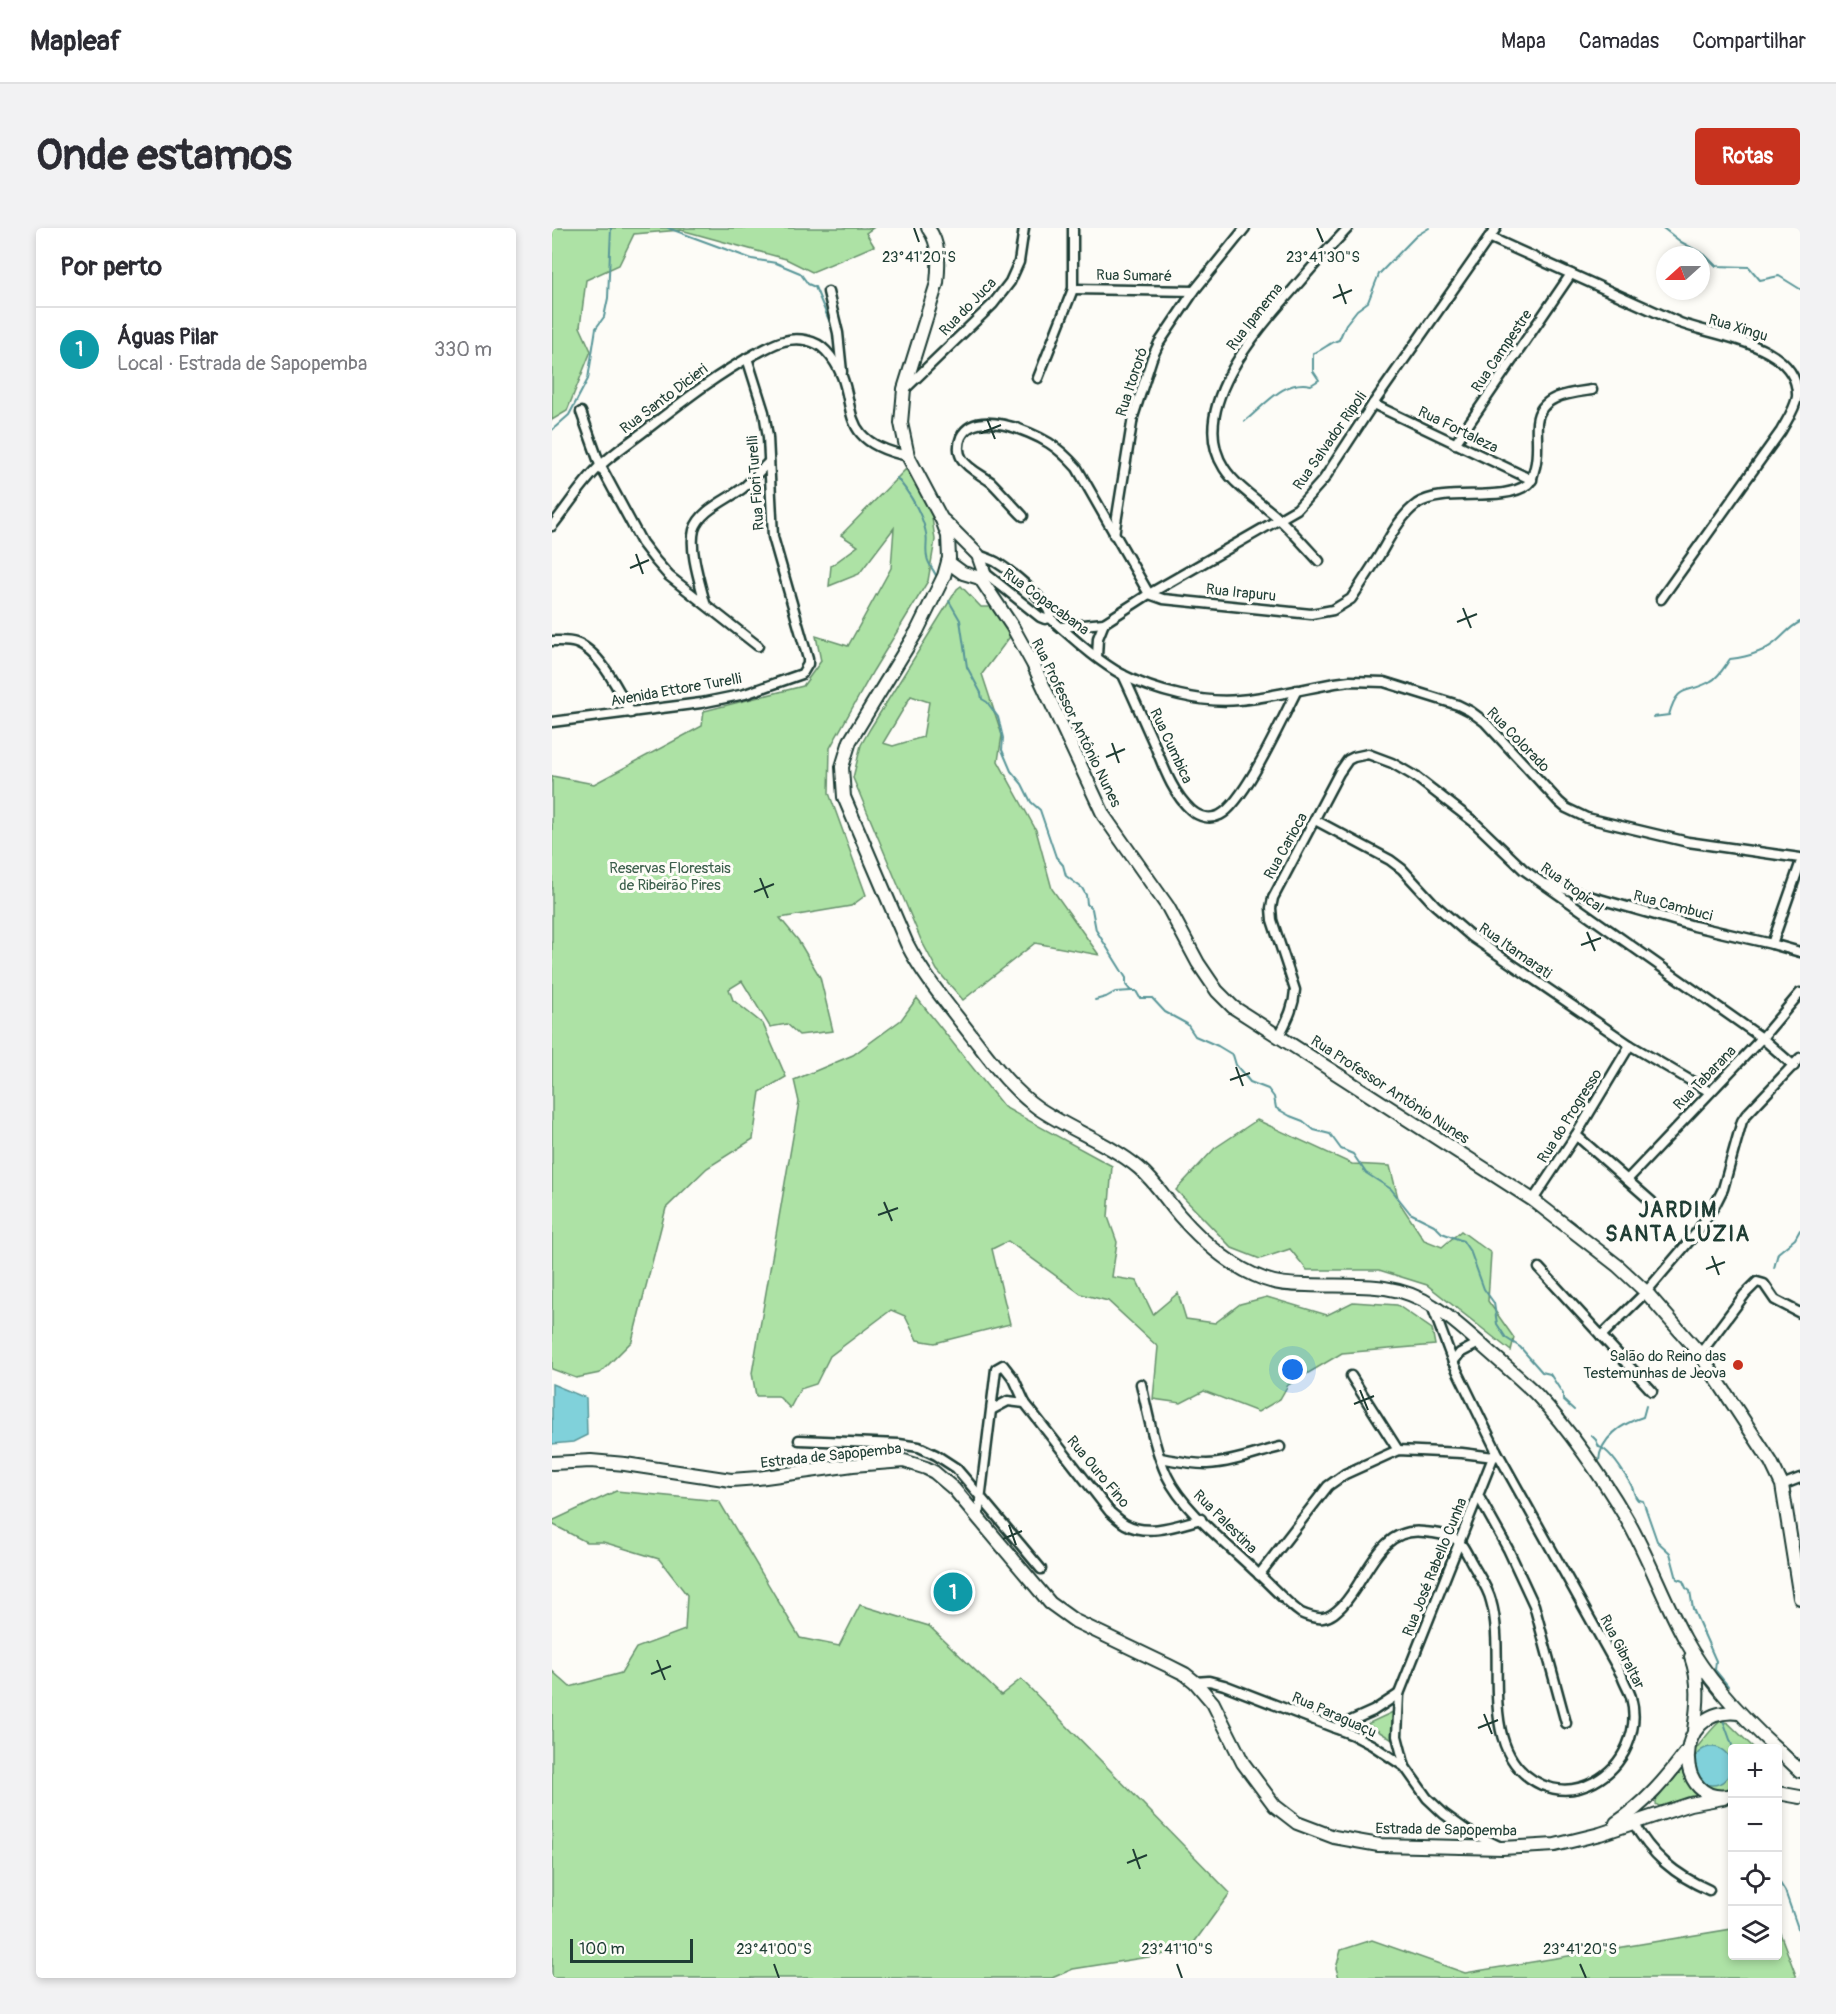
<!DOCTYPE html>
<html lang="pt">
<head>
<meta charset="utf-8">
<style>
	:root { --surface:#fff; --page:#f2f2f3; --text:#2b2b33; --muted:#7c7c81; --line:#e1e1e2; --accent:#c8321e }
	body { margin:0; font-family:Pangolin,sans-serif; background:var(--page); color:var(--text) }
	.controls { position:absolute; right:18px; bottom:18px; display:grid; overflow:hidden; border-radius:6px; box-shadow:0 3px 9px #0003 }
	.controls button { width:54px; height:54px; display:grid; place-items:center; padding:0; border:0; border-bottom:2px solid var(--line); background:var(--surface); color:var(--text); font:30px sans-serif }
	.compass { position:absolute; left:1104px; top:18px; width:54px; height:54px; border-radius:50%; background:var(--surface); box-shadow:0 3px 9px #0003; rotate:249deg }
	.scale { position:absolute; left:18px; bottom:15px; width:123px; box-sizing:border-box; padding-left:6px; border:3px solid #1f3d34; border-top:0; font-size:16px; line-height:21px; white-space:nowrap; color:#1f3d34; -webkit-text-stroke:4px #fdfcf7; paint-order:stroke }
	.you { position:absolute; left:741px; top:1142px; width:21px; height:21px; margin:-15px; border:4px solid #fff; border-radius:50%; background:#1a73e8; box-shadow:0 0 0 9px #1a73e833 }
	.badge { display:grid; place-items:center; width:39px; height:39px; border-radius:50%; background:var(--accent); color:#fff; font-size:20px; font-weight:700 }
	.pin { position:absolute; translate:-50% -50%; border:3px solid #fff; box-shadow:0 2px 6px #0006 }
	.list { margin:0; padding:0; list-style:none }
	h2 { display:flex; justify-content:space-between; align-items:center; height:78px; margin:0; padding:0 24px; font-size:26px }
	h2 small { font-size:20px; font-weight:400; color:var(--muted) }
	.list li { display:grid; grid-template-columns:39px 1fr auto; gap:18px; align-items:center; box-sizing:border-box; height:84px; padding:0 24px; border-top:2px solid var(--line) }
	.list b { display:block; font-size:22px; white-space:nowrap }
	.list p { margin:0; font-size:20px; white-space:nowrap; color:var(--muted) }
	.list em { font-size:20px; font-style:normal; color:var(--muted) }
	.icon { flex:none; width:33px; height:33px; fill:none; stroke:currentColor; stroke-width:2; stroke-linecap:round; stroke-linejoin:round }
	.map { position:relative; flex:none; width:1248px; height:1750px; overflow:hidden; border-radius:6px }
	header { display:flex; align-items:center; gap:36px; box-sizing:border-box; height:84px; padding:0 30px; background:var(--surface); border-bottom:2px solid var(--line) }
	header strong { font-size:28px }
	nav { display:flex; gap:33px; margin-inline-start:auto; font-size:21px }
	.intro { display:flex; align-items:center; justify-content:space-between; box-sizing:border-box; height:144px; padding:0 36px }
	h1 { margin:0; font-size:42px }
	.button { padding:15px 27px; border-radius:6px; background:var(--accent); color:#fff; font-size:21px; font-weight:700 }
	main { display:flex; gap:36px; padding:0 36px }
	aside { flex:1; background:var(--surface); border-radius:6px; box-shadow:0 3px 9px #0003 }
	.map>svg:first-child { display:block }
	.green { fill:#ade2a5; stroke:#66906c; stroke-width:1.5; fill-rule:evenodd }
	.water { fill:#80d1da; stroke:#599698; stroke-width:1.5 }
	.lines { fill:none; stroke-linecap:round; stroke-linejoin:round }
	.stream { stroke:#599698; stroke-width:2 }
	.street-casing { stroke:#1f3d34; stroke-width:13 }
	.secondary-casing { stroke:#1f3d34; stroke-width:16 }
	.street { stroke:#fdfcf7; stroke-width:8 }
	.secondary { stroke:#fdfcf7; stroke-width:12 }
	.ticks { fill:none; stroke:#1f3d34; stroke-width:2 }
	.poi-dot { fill:#c8321e; stroke:#fdfcf7; stroke-width:2 }
	.labels { text-anchor:middle; dominant-baseline:central; stroke-width:6; stroke-linejoin:round; paint-order:stroke }
	.street-label { font-size:15px; fill:#1f3d34; stroke:#fdfcf7 }
	.park-label { font-size:15px; fill:#3b5e4b; stroke:#fdfcf7 }
	.poi-label { font-size:15px; fill:#1f3d34; stroke:#fdfcf7; text-anchor:end }
	.district-label { font-size:21px; font-weight:bold; letter-spacing:1.5px; fill:#1f3d34; stroke:#fdfcf7 }
	.ticks-label { font-size:15px; text-anchor:middle; fill:#1f3d34; stroke:#fdfcf7; stroke-width:6; stroke-linejoin:round; paint-order:stroke }
</style>
</head>
<body>
<header>
<strong>Mapleaf</strong>
<nav><a>Mapa</a><a>Camadas</a><a>Compartilhar</a></nav>
</header>
<div class="intro"><h1>Onde estamos</h1><a class="button">Rotas</a></div>
<main>
<aside>
<h2>Por perto<small></small></h2>
<ul class="list">
<li><span class="badge" style="background:#0f9aa8">1</span><div><b>Águas Pilar</b><p>Local · Estrada de Sapopemba</p></div><em>330 m</em></li>
</ul>
</aside>
<div class="map">
<svg width="1248" height="1750" viewBox="0 0 1248 1750">
	<rect width="100%" height="100%" fill="#fdfcf7"/>
	<filter id="ink" filterUnits="userSpaceOnUse"><feTurbulence type="fractalNoise" baseFrequency=".0167" numOctaves="2"/><feDisplacementMap in="SourceGraphic" scale="12" xChannelSelector="R" yChannelSelector="G"/><feConvolveMatrix kernelMatrix="1 2 1 2 8 2 1 2 1" color-interpolation-filters="sRGB"/></filter>
	<g filter="url(#ink)">
		<g class="green">
			<polygon points="0,0 321,0 314,5 322,18 260,44 234,31 129,2 82,6 67,37 34,52 28,99 39,123 15,183 0,192"/>
			<polygon points="354,241 379,282 383,312 376,353 321,443 278,520 277,565 314,667 299,678 228,690 246,712 268,749 281,803 247,807 235,796 218,799 190,753 177,761 181,772 211,796 234,849 208,864 201,911 155,940 114,980 80,1113 48,1145 24,1150 0,1141 0,548 42,556 150,498 152,483 251,458 269,433 264,408 296,418 339,340 342,300 307,346 277,358 279,338 306,318 289,307"/>
			<path d="M 409,358 L 429,379 L 442,379 L 460,406 L 430,446 L 450,507 L 446,533 L 484,602 L 500,661 L 547,727 L 483,715 L 411,772 L 385,742 L 369,712 L 301,550 L 309,517 L 318,501 L 405,361 ZM 359,468 L 377,474 L 371,509 L 341,518 L 331,515 Z"/>
			<polygon points="365,770 452,879 560,938 556,989 565,1014 560,1049 585,1053 601,1086 626,1065 634,1091 663,1095 688,1076 715,1069 775,1087 801,1074 845,1077 880,1101 883,1117 790,1125 736,1157 728,1171 706,1184 652,1163 629,1175 601,1171 606,1119 556,1073 529,1066 456,1013 440,1021 458,1096 383,1115 365,1112 353,1088 339,1082 278,1128 264,1156 248,1161 238,1180 226,1168 204,1168 200,1145 247,874 242,852 301,827 349,792"/>
			<polygon points="705,892 800,936 838,938 847,974 872,1012 890,1019 909,1003 939,1025 936,1073 962,1110 959,1123 875,1057 827,1042 755,1042 738,1021 708,1031 680,1020 624,962 663,920"/>
			<polygon points="64,1263 167,1273 248,1410 287,1418 308,1377 377,1398 449,1467 469,1451 678,1665 641,1716 609,1727 521,1741 500,1750 0,1750 0,1443 18,1459 69,1445 84,1420 133,1402 135,1367 107,1331 51,1314 34,1314 0,1296 0,1293"/>
			<polygon points="841,1484 842,1513 815,1496"/>
			<path d="M 1169,1493 L 1176,1495 L 1202,1520 L 1180,1520 L 1180,1561 L 1112,1578 L 1107,1578 L 1104,1576 L 1104,1572 C 1116,1559 1160,1496 1169,1493 Z"/>
			<polygon points="1226,1700 1245,1750 787,1750 784,1740 789,1722 820,1712 913,1745 1180,1701 1180,1728 1226,1728"/>
		</g>
		<g class="water">
			<polygon points="0,1156 34,1170 35,1207 21,1214 0,1216"/>
			<circle cx="1160" cy="1538" r="19"/>
		</g>
		<g class="lines">
			<g class="stream">
				<polyline points="116,0 200,31 224,35 248,45 256,56 263,59 282,104"/>
				<polyline points="1111,0 1129,14 1153,27 1164,38 1197,39 1208,52 1227,48 1248,61"/>
				<path d="M 693,193 C 712,178 733,150 759,157 L 767,152 L 761,143 L 761,125 C 772,122 776,115 787,112 L 794,96 L 805,82 L 816,74 L 827,46 L 864,8 L 877,0"/>
				<polyline points="0,202 17,187 36,151 44,100 52,89 56,70 59,0"/>
				<path d="M 345,250 C 358,266 370,284 374,305 C 376,313 373,321 375,329 C 376,337 383,343 385,350"/>
				<polyline points="397,373 408,392 415,439 429,465 430,471 435,474 446,489 451,510 450,522 459,543 470,556 479,574 488,582 504,629 511,637 514,648 530,660 534,667 535,676 540,681 544,702 574,750 574,757 579,763 584,763 588,770 600,770 613,784 635,796 643,808 666,818 681,827 684,837 698,854 716,861 722,869 724,880 738,888 751,893 762,902 778,906 789,921 801,926 814,945 839,961 858,985 882,997 890,1005 911,1013 919,1025 932,1061 942,1075 945,1096 954,1110 968,1119 990,1144 998,1146 1011,1166 1011,1172 1022,1182"/>
				<path d="M 1101,489 L 1117,487 C 1126,454 1136,467 1159,453 C 1167,449 1173,438 1178,431 C 1195,429 1213,424 1226,412 C 1234,405 1238,399 1248,394"/>
				<polyline points="543,772 554,769 563,764 579,763"/>
				<polyline points="1222,1040 1226,1025 1243,1011 1248,1002"/>
				<path d="M 1039,1207 L 1044,1212 L 1047,1219 C 1057,1221 1072,1245 1078,1255 C 1082,1261 1081,1267 1086,1272 L 1091,1273 L 1105,1313 L 1118,1325 L 1125,1351 L 1131,1353 L 1134,1360 L 1138,1363 L 1141,1381 L 1164,1433 L 1163,1442 L 1176,1458"/>
				<path d="M 1047,1233 C 1048,1210 1071,1195 1091,1189 L 1094,1178"/>
				<polyline points="1171,1492 1181,1520"/>
				<polyline points="1226,1652 1233,1663 1248,1706"/>
			</g>
			<defs>
				<g id="street">
					<path d="M 937,9 L 1128,95 C 1162,108 1248,116 1245,169 C 1243,181 1235,192 1229,203 L 1109,371"/>
					<polyline points="521,61 642,63"/>
					<polyline points="276,64 286,105 290,144"/>
					<polyline points="486,150 521,61 521,0"/>
					<polyline points="355,159 441,76 458,54 467,34 472,0"/>
					<polyline points="821,176 980,252"/>
					<polyline points="29,184 48,237 90,315 103,332 117,348 206,418"/>
					<polyline points="903,216 1019,46"/>
					<path d="M 471,288 C 460,277 450,265 439,254 C 430,247 416,241 410,231 C 406,225 406,216 409,209 C 423,180 478,203 497,215 C 508,222 517,231 525,240 L 597,366 L 611,371 L 759,386 L 781,382 L 799,371 C 809,356 818,342 827,328 C 837,311 848,288 865,276 C 892,258 950,276 976,256 C 981,252 981,245 983,239 C 987,224 984,209 985,194 C 988,167 1019,165 1040,162"/>
					<path d="M 0,298 C 16,278 30,255 48,238 C 62,224 80,213 95,201 C 130,174 164,147 203,126 C 212,122 222,115 232,113 C 246,109 264,112 274,123 C 315,167 273,211 356,228"/>
					<polyline points="562,307 581,189 600,130 607,115 642,63 693,0"/>
					<path d="M 426,327 C 432,329 438,331 444,334 C 457,342 500,375 498,390"/>
					<path d="M 767,333 C 753,318 740,303 726,290 C 710,275 684,259 672,240 C 634,180 707,100 744,58 C 761,38 778,19 796,0"/>
					<path d="M 432,344 L 488,389 L 493,391 L 498,390 C 521,410 544,432 571,447 C 602,463 652,476 687,472 C 719,469 751,461 783,455 L 798,453 L 832,454 L 906,477 L 918,483 L 933,494 L 1007,574 L 1014,580 L 1035,590 L 1136,614 L 1248,630"/>
					<path d="M 153,375 C 148,355 137,322 142,302 C 148,282 175,272 191,260 C 200,253 208,242 217,234"/>
					<polyline points="509,399 552,395 597,366 745,281 772,251 821,176 944,0"/>
					<path d="M 0,413 C 8,413 16,412 24,415 C 48,423 67,463 79,485"/>
					<polyline points="545,429 546,410 552,395"/>
					<path d="M 571,447 C 582,470 592,494 603,518 C 612,540 621,566 639,582 C 647,589 658,592 668,587 C 693,574 731,489 745,462"/>
					<polyline points="0,494 149,475 193,466 250,446 256,436 256,431 221,309 216,209 212,184 195,130"/>
					<polyline points="763,592 838,632 850,641 883,677 920,709 1078,817 1158,864"/>
					<polyline points="995,656 1142,698 1220,716 1248,724"/>
					<polyline points="1220,716 1248,636"/>
					<path d="M 727,808 C 735,792 742,780 743,762 L 720,692 L 719,680 L 721,670 L 787,545 L 796,532 L 802,529 L 816,526 L 840,535 L 864,549 L 922,594 L 972,642 L 1210,810 L 1242,838"/>
					<polyline points="1024,907 1100,974"/>
					<polyline points="1075,952 1210,810 1248,765"/>
					<polyline points="981,972 1024,907 1078,817"/>
					<polyline points="987,1040 1100,1163"/>
					<polyline points="1049,1108 1094,1064 1145,1004 1163,977 1171,961 1190,893 1194,887 1248,830"/>
					<polyline points="1148,1126 1193,1066 1205,1054 1212,1056 1223,1072 1248,1085"/>
					<polyline points="901,1134 908,1125 927,1115"/>
					<polyline points="799,1148 846,1222"/>
					<path d="M 589,1156 C 596,1186 602,1220 615,1248 C 631,1282 675,1316 702,1342 C 718,1356 732,1373 749,1385 C 756,1388 763,1391 771,1390 C 779,1389 785,1383 790,1378 C 816,1351 826,1298 872,1304 C 883,1305 893,1306 903,1311 C 911,1315 916,1329 921,1337 C 927,1348 936,1360 939,1373 C 956,1430 922,1527 990,1557 C 1007,1564 1025,1563 1042,1554 C 1072,1538 1088,1502 1079,1469 C 1077,1462 1072,1455 1070,1448 L 944,1222 L 901,1134 L 880,1078"/>
					<polyline points="441,1181 456,1173 473,1175"/>
					<polyline points="247,1212 347,1216 367,1219 384,1227 404,1240 416,1254 489,1341"/>
					<path d="M 609,1230 C 624,1233 639,1236 655,1236 C 679,1235 705,1225 728,1219"/>
					<polyline points="1230,1257 1248,1250"/>
					<polyline points="927,1269 956,1321 982,1377 1014,1495"/>
					<path d="M 426,1289 L 444,1141 L 451,1137 L 462,1151 L 473,1175 L 558,1284 C 563,1288 568,1293 573,1296 C 596,1309 626,1297 649,1291"/>
					<polyline points="707,1347 776,1258 793,1246 846,1222 910,1225 942,1229"/>
					<polyline points="643,1454 657,1453 672,1457 801,1507 820,1517 853,1539 875,1570 892,1586 914,1602 947,1618"/>
					<polyline points="783,1500 821,1483 847,1466"/>
					<polyline points="853,1539 845,1508 847,1466 944,1222"/>
					<path d="M 1081,1594 C 1099,1627 1123,1647 1157,1662"/>
				</g>
				<g id="secondary">
					<path d="M 376,0 C 388,16 387,36 385,55 L 352,161 L 349,195 L 356,228 L 390,292 L 396,308 L 397,330 L 392,348 L 365,403 L 298,513 L 290,539 L 292,569 L 355,716 C 372,749 396,777 419,807 C 440,834 458,860 486,880 C 518,902 557,915 587,940 C 604,954 614,972 628,988 C 650,1013 679,1039 712,1051 C 725,1056 740,1057 755,1057 C 798,1059 843,1052 881,1078 C 900,1090 917,1106 934,1121 C 951,1136 969,1151 985,1167 C 1016,1200 1050,1249 1073,1288 C 1096,1327 1111,1371 1133,1411 C 1156,1453 1189,1488 1224,1520"/>
					<polyline points="392,293 426,327 432,344 428,350"/>
					<polyline points="396,334 411,345 428,350"/>
					<polyline points="428,350 460,398 481,436 552,588 616,679 646,735 665,763 681,779 981,972 1066,1038 1094,1064 1148,1126 1219,1234 1230,1257 1248,1370"/>
					<polyline points="0,1235 39,1233 73,1236 179,1252 206,1250 301,1237 352,1233 374,1240 382,1244 402,1261 498,1375 523,1393 617,1438 633,1446 643,1454 661,1475 691,1535 723,1578 745,1595 782,1609 827,1617 950,1620 1003,1617 1048,1606 1138,1576 1171,1570"/>
					<path d="M 1139,1429 C 1148,1454 1146,1476 1142,1502"/>
					<polyline points="1226,1522 1248,1543"/>
					<polyline points="1226,1565 1248,1569"/>
					<path d="M 1180,1567 C 1123,1582 1117,1477 1187,1485"/>
					<path d="M 1064,1595 C 1093,1576 1114,1551 1135,1523"/>
				</g>
			</defs>
			<use href="#street" class="street-casing"/>
			<use href="#secondary" class="secondary-casing"/>
			<use href="#street" class="street"/>
			<use href="#secondary" class="secondary"/>
		</g>
	</g>
	<path class="ticks" d="M 362,0 L 367,14M 765,0 L 771,14M 787,56 L 794,76M 781,70 L 800,62M 435,191 L 443,211M 429,205 L 449,197M 84,326 L 91,346M 78,340 L 97,332M 911,380 L 919,400M 905,394 L 925,386M 560,515 L 567,535M 554,529 L 573,521M 208,650 L 216,670M 202,664 L 222,656M 1035,704 L 1043,723M 1029,717 L 1049,710M 684,839 L 691,858M 678,852 L 698,845M 332,974 L 340,993M 326,987 L 346,980M 1160,1028 L 1167,1047M 1154,1041 L 1173,1034M 808,1162 L 816,1182M 802,1176 L 822,1168M 457,1297 L 464,1317M 451,1311 L 470,1303M 105,1432 L 113,1452M 99,1446 L 119,1438M 932,1486 L 940,1506M 926,1500 L 946,1492M 581,1621 L 588,1641M 575,1635 L 595,1627M 222,1736 L 227,1750M 625,1736 L 630,1750M 1028,1736 L 1034,1750"/>
	<circle class="poi-dot" cx="1186" cy="1137" r="6"/>
	<g class="labels">
		<g class="street-label">
			<text transform="translate(582 48) rotate(1)">Rua Sumaré</text>
			<text transform="translate(416 79) rotate(-46)">Rua do Juca</text>
			<text transform="translate(703 89) rotate(-52)">Rua Ipanema</text>
			<text transform="translate(1186 100) rotate(17)">Rua Xingu</text>
			<text transform="translate(950 123) rotate(-56)">Rua Campestre</text>
			<text transform="translate(580 154) rotate(-72)">Rua Itororó</text>
			<text transform="translate(112 171) rotate(-37)">Rua Santo Dicieri</text>
			<text transform="translate(906 202) rotate(26)">Rua Fortaleza</text>
			<text transform="translate(778 213) rotate(-55)">Rua Salvador Ripoli</text>
			<text transform="translate(204 255) rotate(-94)">Rua Fiori Turelli</text>
			<text transform="translate(689 365) rotate(6)">Rua Irapuru</text>
			<text transform="translate(494 374) rotate(36)">Rua Copacabana</text>
			<text transform="translate(124 462) rotate(-10)">Avenida Ettore Turelli</text>
			<text transform="translate(524 495) rotate(64)">Rua Professor Antônio Nunes</text>
			<text transform="translate(966 512) rotate(46)">Rua Colorado</text>
			<text transform="translate(619 518) rotate(65)">Rua Cumbica</text>
			<text transform="translate(734 618) rotate(-61)">Rua Carioca</text>
			<text transform="translate(1020 660) rotate(36)">Rua tropical</text>
			<text transform="translate(1121 678) rotate(15)">Rua Cambuci</text>
			<text transform="translate(963 723) rotate(35)">Rua Itamarati</text>
			<text transform="translate(1153 850) rotate(-46)">Rua Tabarana</text>
			<text transform="translate(838 862) rotate(33)">Rua Professor Antônio Nunes</text>
			<text transform="translate(1018 888) rotate(-58)">Rua do Progresso</text>
			<text transform="translate(279 1228) rotate(-6)">Estrada de Sapopemba</text>
			<text transform="translate(546 1244) rotate(50)">Rua Ouro Fino</text>
			<text transform="translate(673 1294) rotate(45)">Rua Palestina</text>
			<text transform="translate(883 1339) rotate(-68)">Rua José Rabello Cunha</text>
			<text transform="translate(1070 1424) rotate(63)">Rua Gibraltar</text>
			<text transform="translate(782 1487) rotate(24)">Rua Paraguaçu</text>
			<text transform="translate(894 1602) rotate(1)">Estrada de Sapopemba</text>
		</g>
		<g class="park-label">
			<text x="118" y="640">Reservas Florestais<tspan x="118" dy="17">de Ribeirão Pires</tspan></text>
		</g>
		<g class="poi-label">
			<text x="1174" y="1128">Salão do Reino das<tspan x="1174" dy="17">Testemunhas de Jeova</tspan></text>
		</g>
		<g class="district-label">
			<text x="1126" y="982">JARDIM<tspan x="1126" dy="24">SANTA LUZIA</tspan></text>
		</g>
	</g>
	<g class="ticks-label">
		<text x="367" y="34">23°41'20"S</text>
		<text x="771" y="34">23°41'30"S</text>
		<text x="222" y="1726">23°41'00"S</text>
		<text x="625" y="1726">23°41'10"S</text>
		<text x="1028" y="1726">23°41'20"S</text>
	</g>
</svg>
<div class="controls">
<button>+</button>
<button>−</button>
<button><svg class="icon" aria-label="locate" viewBox="0 0 24 24"><circle cx="12" cy="12" r="6"/><path d="M12 2v4M12 18v4M2 12h4M18 12h4"/></svg></button>
<button><svg class="icon" aria-label="layers" viewBox="0 0 24 24"><path d="M12 4l9 5-9 5-9-5zM3 14l9 5 9-5"/></svg></button>
</div>
<svg class="compass" viewBox="-18 -18 36 36"><path d="M0-13l5 13h-10z" fill="#e53935"/><path d="M0 13l5-13h-10z" fill="#7c7c81"/></svg>
<div class="scale">100 m</div>
<div class="you"></div>
<div class="pin badge" style="left:401px;top:1364px;background:#0f9aa8">1</div>
</div>
</main>
</body>
</html>
